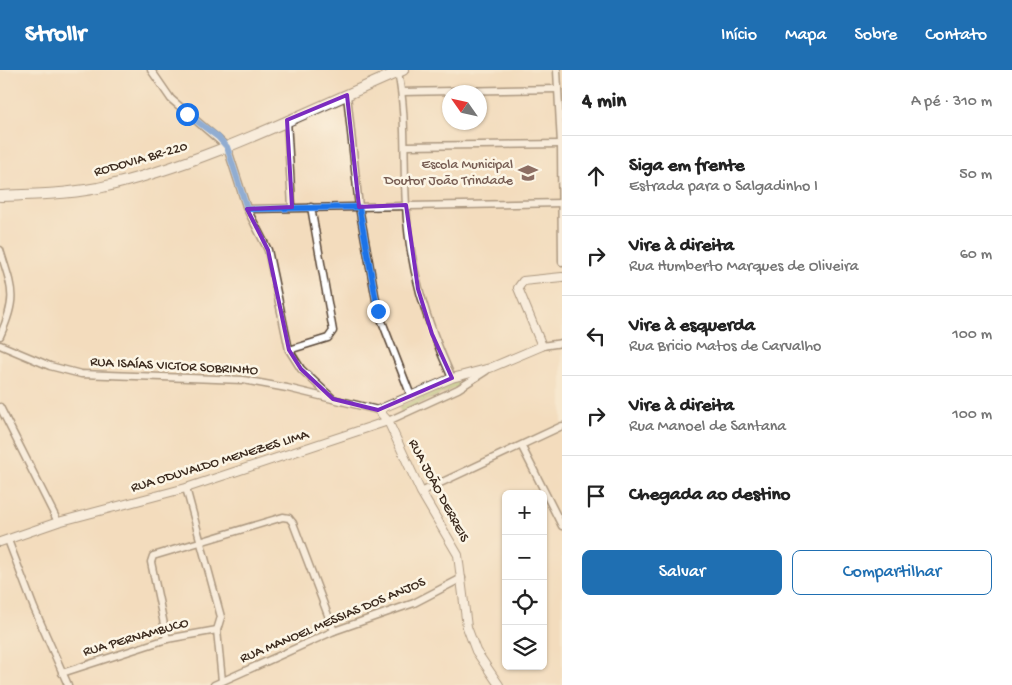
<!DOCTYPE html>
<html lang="pt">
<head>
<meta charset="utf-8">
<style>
	:root { --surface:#fff; --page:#f2f2f2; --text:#222; --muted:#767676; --line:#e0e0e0; --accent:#1f6fb2 }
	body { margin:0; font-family:"Gochi Hand",sans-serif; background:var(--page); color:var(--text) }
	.controls { position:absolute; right:15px; bottom:15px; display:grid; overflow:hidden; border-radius:8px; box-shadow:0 1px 4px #0004 }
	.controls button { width:45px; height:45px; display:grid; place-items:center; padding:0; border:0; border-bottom:1px solid var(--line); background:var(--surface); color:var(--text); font:25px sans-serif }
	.compass { position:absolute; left:442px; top:15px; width:45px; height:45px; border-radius:50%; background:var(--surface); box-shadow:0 1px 4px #0004; rotate:304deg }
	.stop { position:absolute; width:15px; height:15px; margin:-11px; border:4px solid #1a73e8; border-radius:50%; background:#fff }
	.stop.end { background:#1a73e8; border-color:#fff; box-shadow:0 1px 5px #0008 }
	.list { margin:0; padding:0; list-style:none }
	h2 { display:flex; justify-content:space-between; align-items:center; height:65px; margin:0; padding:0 20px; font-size:21px }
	h2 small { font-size:16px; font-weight:400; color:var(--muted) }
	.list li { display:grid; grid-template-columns:32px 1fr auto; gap:15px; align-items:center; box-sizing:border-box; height:80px; padding:0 20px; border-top:1px solid var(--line) }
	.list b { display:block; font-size:19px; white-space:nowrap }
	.list p { margin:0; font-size:16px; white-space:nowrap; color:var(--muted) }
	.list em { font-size:16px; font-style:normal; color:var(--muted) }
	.actions { display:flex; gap:10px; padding:15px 20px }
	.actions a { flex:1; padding:11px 0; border:1px solid var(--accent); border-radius:8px; text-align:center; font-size:18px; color:var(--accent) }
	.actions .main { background:var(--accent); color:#fff }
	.icon { flex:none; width:28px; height:28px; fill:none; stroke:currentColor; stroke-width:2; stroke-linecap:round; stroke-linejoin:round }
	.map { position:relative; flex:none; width:562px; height:615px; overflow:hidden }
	header { display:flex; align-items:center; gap:30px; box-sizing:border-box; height:70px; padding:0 25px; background:var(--accent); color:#fff }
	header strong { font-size:24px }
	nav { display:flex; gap:28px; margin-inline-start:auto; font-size:18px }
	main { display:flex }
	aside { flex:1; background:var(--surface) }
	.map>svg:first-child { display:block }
	.green { fill:#9ec069; stroke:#6c7544 }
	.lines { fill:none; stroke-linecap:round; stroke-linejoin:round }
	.minor-casing { stroke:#574536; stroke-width:9 }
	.tertiary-casing { stroke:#574536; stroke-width:10 }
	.primary-casing { stroke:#574536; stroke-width:12 }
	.minor { stroke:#fff; stroke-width:6 }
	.tertiary { stroke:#fff; stroke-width:8 }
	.primary { stroke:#fff; stroke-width:10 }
	.route { stroke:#1a73e8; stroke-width:6 }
	.marked { fill:none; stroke:#7b2cbf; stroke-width:4; stroke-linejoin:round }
	.labels { text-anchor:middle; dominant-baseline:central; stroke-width:5; stroke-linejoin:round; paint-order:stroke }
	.street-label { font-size:14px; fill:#3b2a1e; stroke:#fcf5e5 }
	.education-label { font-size:14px; fill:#785e54; stroke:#fcf5e5; text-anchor:end }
</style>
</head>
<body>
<header>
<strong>Strollr</strong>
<nav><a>Início</a><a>Mapa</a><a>Sobre</a><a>Contato</a></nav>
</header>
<main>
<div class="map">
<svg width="562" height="615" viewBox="0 0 562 615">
	<rect width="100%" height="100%" fill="#fcf5e5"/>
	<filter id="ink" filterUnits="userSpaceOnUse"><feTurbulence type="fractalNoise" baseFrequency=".02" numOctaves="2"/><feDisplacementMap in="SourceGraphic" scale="10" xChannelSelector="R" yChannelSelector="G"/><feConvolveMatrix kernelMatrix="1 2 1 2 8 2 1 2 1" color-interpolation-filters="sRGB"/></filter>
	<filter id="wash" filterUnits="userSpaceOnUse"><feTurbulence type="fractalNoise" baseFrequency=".0096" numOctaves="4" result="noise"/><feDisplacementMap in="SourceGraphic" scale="20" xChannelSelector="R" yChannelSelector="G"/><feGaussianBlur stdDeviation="1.12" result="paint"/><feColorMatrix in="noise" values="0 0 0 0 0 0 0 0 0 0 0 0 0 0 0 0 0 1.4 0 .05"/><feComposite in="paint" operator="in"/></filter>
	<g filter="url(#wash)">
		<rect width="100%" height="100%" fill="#f3dcbd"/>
		<polygon class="green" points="457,311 459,316 401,342 399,337"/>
	</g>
	<g filter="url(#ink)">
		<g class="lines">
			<defs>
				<g id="minor">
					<polyline points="151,0 171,29 227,77 247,139 268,180 289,280 301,299 333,329"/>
					<polyline points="557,0 561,74 562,192"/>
					<path d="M 398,2 C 407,46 403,90 406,135 C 409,198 426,251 452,308"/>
					<polyline points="402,22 558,19"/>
					<polyline points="347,25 359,137 378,241 411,326"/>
					<polyline points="287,50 292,137"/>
					<polyline points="406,76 562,74"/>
					<polyline points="247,139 562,133"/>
					<path d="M 0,180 C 12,219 18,227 0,266"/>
					<polyline points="0,275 50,296 81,304 243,310 287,318 378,340"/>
					<polyline points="542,276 562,273"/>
					<polyline points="289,280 328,268 333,261 311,137"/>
					<polyline points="0,337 58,452"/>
					<polyline points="388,351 458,319 486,301"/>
					<polyline points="522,377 562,456"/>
					<polyline points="186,418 221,547 217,560 222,611"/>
					<polyline points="421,422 562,356"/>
					<polyline points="8,470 34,538 68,615"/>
					<polyline points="167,569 151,492 153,486 283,447 289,448 293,453 334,561"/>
					<polyline points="62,603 167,569 217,560"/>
					<polyline points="214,615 334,561 414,533 462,508"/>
				</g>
				<g id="tertiary">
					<polyline points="0,472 58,452 186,418 388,351"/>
					<polyline points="499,615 476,581 467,557 458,485 421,422 388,351 378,340 452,308 490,298 542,276 518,218 523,211 562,207"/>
				</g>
				<path id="primary" d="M 0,126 C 32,125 67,124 98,118 C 205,94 303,43 403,0"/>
			</defs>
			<use href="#minor" class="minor-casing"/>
			<use href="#tertiary" class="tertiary-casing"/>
			<use href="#primary" class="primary-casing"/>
			<use href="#minor" class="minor"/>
			<use href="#tertiary" class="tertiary"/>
			<use href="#primary" class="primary"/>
		</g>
	</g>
	<g class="lines" filter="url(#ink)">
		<polyline class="route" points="187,44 218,67 227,77 247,139 359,137 378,241"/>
	</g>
	<path d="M0 0H562V615H0ZM 347,25 L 359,137 L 406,135 L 418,219 L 432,264 L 452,308 L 378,340 L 333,329 L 301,299 L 289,280 L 268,180 L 247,139 L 292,137 L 287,50 Z" fill="#f3dcbd" fill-opacity=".55" fill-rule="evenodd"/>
	<path class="marked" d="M 347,25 L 359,137 L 406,135 L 418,219 L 432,264 L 452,308 L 378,340 L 333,329 L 301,299 L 289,280 L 268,180 L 247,139 L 292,137 L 287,50 Z"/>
	<defs>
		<symbol id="school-bare" viewBox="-9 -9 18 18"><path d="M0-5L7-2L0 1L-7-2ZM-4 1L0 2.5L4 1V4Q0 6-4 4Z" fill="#8d6e63" stroke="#fcf5e5" stroke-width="2.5" paint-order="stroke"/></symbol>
	</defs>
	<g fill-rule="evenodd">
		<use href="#school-bare" x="514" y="89" width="28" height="28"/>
	</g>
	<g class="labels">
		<g class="street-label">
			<text transform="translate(141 90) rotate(-16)">RODOVIA BR-220</text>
			<text transform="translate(174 297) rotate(3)">RUA ISAÍAS VICTOR SOBRINHO</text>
			<text transform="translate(220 392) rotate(-17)">RUA ODUVALDO MENEZES LIMA</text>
			<text transform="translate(438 421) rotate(62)">RUA JOÃO DERREIS</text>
			<text transform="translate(333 551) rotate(-23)">RUA MANOEL MESSIAS DOS ANJOS</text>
			<text transform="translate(136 568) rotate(-16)">RUA PERNAMBUCO</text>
		</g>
		<g class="education-label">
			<text x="513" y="95">Escola Municipal<tspan x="513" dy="16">Doutor João Trindade</tspan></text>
		</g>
	</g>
</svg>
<div class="controls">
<button>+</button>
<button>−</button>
<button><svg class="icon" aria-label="locate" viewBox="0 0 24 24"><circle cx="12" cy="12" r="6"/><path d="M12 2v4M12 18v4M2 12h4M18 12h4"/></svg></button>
<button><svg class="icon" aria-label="layers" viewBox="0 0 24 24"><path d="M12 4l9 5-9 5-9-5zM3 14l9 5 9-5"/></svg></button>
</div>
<svg class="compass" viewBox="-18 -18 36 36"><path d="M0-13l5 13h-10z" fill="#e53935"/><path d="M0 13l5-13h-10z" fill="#767676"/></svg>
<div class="stop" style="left:187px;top:44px"></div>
<div class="stop end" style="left:378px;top:241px"></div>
</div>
<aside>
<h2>4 min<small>A pé · 310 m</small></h2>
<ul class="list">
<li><svg class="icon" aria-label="ahead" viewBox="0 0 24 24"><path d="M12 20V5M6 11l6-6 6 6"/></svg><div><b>Siga em frente</b><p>Estrada para o Salgadinho I</p></div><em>50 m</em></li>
<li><svg class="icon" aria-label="right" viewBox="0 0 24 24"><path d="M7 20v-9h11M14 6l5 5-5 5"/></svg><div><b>Vire à direita</b><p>Rua Humberto Marques de Oliveira</p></div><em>60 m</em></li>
<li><svg class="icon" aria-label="left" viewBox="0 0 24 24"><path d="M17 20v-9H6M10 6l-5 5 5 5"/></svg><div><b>Vire à esquerda</b><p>Rua Bricio Matos de Carvalho</p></div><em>100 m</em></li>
<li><svg class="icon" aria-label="right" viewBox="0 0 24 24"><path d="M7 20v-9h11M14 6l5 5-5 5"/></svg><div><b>Vire à direita</b><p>Rua Manoel de Santana</p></div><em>100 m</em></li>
<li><svg class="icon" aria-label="arrive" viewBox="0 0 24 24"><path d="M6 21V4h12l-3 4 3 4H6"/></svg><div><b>Chegada ao destino</b></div></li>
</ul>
<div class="actions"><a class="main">Salvar</a><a>Compartilhar</a></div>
</aside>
</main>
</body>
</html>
